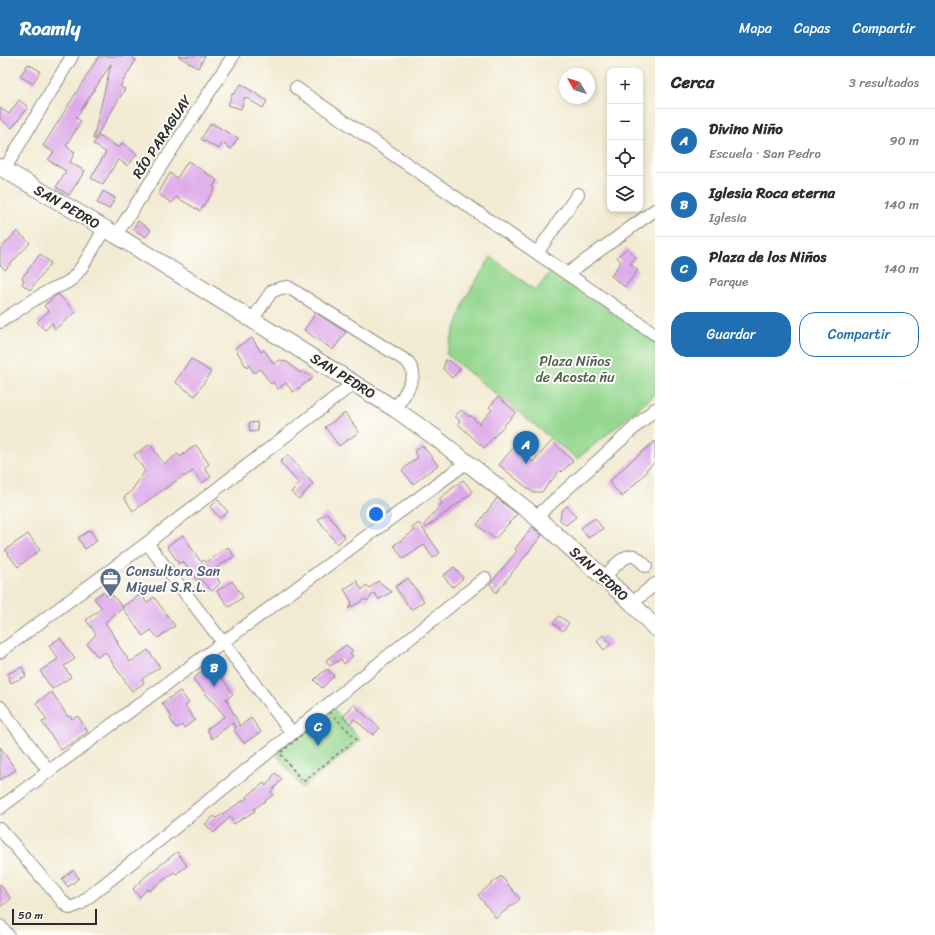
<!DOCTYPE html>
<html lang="es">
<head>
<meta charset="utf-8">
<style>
	:root { --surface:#fff; --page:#f2f2f3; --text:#2b2b33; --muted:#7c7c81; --line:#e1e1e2; --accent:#1f6fb2 }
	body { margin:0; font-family:Sriracha,sans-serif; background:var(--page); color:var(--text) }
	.controls { position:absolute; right:12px; top:12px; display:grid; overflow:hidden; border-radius:8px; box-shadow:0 2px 6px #0003 }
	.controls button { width:36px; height:36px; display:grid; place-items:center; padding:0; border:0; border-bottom:1px solid var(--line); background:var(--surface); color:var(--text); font:20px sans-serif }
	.compass { position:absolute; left:559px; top:12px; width:36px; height:36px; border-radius:50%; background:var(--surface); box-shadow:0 2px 6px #0003; rotate:309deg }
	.scale { position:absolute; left:12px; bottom:10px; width:85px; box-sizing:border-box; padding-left:4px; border:2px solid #2b2b2b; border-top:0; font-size:11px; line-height:14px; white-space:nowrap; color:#2b2b2b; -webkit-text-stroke:3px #fdfcf7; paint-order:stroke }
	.you { position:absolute; left:376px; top:458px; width:14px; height:14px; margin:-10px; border:3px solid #fff; border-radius:50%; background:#1a73e8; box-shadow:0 0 0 6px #1a73e833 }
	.badge { display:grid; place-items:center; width:26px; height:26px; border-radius:50%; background:var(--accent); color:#fff; font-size:13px; font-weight:700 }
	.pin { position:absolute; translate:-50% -33px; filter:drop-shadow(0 1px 2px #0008) }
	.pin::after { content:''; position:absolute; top:21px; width:14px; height:12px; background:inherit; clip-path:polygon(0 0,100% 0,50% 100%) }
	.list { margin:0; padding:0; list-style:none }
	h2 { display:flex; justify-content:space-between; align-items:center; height:52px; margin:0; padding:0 16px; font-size:17px }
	h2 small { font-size:13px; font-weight:400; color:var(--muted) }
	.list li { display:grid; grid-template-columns:26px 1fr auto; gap:12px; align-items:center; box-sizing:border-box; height:64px; padding:0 16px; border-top:1px solid var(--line) }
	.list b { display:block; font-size:15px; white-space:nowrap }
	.list p { margin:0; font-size:13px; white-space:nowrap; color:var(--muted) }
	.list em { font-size:13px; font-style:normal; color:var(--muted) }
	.actions { display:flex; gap:8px; padding:12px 16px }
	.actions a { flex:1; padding:9px 0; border:1px solid var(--accent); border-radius:16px; text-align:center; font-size:14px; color:var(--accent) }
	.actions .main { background:var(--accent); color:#fff }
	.icon { flex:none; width:22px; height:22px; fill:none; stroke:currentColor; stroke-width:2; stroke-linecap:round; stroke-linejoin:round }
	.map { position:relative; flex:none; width:655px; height:879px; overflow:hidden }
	header { display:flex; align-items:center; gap:24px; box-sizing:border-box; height:56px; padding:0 20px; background:var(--accent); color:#fff }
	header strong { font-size:19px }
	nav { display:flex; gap:22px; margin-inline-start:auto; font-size:14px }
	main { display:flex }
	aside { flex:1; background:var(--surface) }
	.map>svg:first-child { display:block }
	.green { fill:#94d78f; stroke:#60815d }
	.building { fill:#dda9ea }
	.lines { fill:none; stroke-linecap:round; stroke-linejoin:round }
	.minor-casing { stroke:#8e8a7e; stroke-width:14 }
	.major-casing { stroke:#8e8a7e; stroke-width:18 }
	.path { stroke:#8e8a7e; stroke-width:2; stroke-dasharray:3 3; stroke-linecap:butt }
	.minor { stroke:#fff; stroke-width:12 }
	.major { stroke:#fff; stroke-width:16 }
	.labels { text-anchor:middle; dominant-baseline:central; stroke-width:4; stroke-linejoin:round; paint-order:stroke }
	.street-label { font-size:14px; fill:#2b2b2b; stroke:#fdfcf7 }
	.park-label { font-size:14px; fill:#4a5f49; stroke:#fdfcf7 }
	.service-label { font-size:14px; fill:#4e5e75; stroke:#fdfcf7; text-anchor:start }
</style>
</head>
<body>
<header>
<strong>Roamly</strong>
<nav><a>Mapa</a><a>Capas</a><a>Compartir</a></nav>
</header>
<main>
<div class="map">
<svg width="655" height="879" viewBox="0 0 655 879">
	<rect width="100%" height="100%" fill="#fdfcf7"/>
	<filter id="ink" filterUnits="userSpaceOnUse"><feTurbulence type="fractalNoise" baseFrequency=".025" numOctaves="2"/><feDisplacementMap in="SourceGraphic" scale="8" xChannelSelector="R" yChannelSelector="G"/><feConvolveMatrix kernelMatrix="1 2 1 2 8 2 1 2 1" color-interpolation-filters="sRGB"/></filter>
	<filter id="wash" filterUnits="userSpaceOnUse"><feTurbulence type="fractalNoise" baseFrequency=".012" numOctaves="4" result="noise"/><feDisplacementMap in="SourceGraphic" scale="16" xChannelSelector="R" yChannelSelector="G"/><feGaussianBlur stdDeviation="0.9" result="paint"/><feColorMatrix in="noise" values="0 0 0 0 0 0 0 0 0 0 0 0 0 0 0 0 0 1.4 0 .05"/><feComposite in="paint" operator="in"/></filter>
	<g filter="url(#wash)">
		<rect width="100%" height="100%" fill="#f2ead2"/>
		<g class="green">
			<polygon points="491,201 535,234 554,212 655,286 655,339 577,403 446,298 466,241"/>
			<polygon points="332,651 361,684 302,732 275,696"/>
		</g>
		<g id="blocks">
			<g class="building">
				<polygon points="99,0 131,0 136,4 120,30 125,33 95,83 93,83 111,8 76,62 81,65 66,90 75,96 70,106 85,115 69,139 56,131 66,115 48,104 54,96 43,90"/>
				<polygon points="178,0 205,0 198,12"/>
				<polygon points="28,8 40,15 33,28 20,20"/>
				<polygon points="241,28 267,45 263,52 245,41 241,53 228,49 232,38 234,38"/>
				<polygon points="19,44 28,51 12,72 0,63 0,52 9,58"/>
				<polygon points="211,67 238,82 231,93 222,87 219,93 201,83"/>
				<polygon points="99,80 119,92 122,87 137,98 128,110 118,103 103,129 91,122 106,96 93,88"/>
				<polygon points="188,105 217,124 213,131 215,132 200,155 176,141 172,147 158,138 170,117 177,122"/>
				<polygon points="103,135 115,142 109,153 97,147"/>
				<polygon points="138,165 151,174 146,181 133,173"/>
				<polygon points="17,175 30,187 5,214 0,209 0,193"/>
				<polygon points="627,192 636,202 630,208 638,214 625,231 611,220 621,206 617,201"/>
				<polygon points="40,198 51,207 30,234 22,228 24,224 22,222"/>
				<polygon points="58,238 76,256 55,273 52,267 45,274 37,266 49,255 44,250 54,241"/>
				<polygon points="316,257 346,276 333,294 304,274"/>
				<polygon points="252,282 261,296 264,294 274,308 280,304 287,306 300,317 302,315 313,322 293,336 286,327 278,333 273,326 271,328 260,313 254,317 249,309 247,312 235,292"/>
				<polygon points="191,303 211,316 195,340 175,326"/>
				<polygon points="446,303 448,305 449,304 460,313 452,322 443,313"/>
				<polygon points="498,341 516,356 484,392 458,368 460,365 455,360 461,354 469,361 470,359 479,368 492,354 489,351"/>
				<polygon points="345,357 359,376 339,390 325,371"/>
				<polygon points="257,366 258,375 250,376 249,367"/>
				<polygon points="552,385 573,405 562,416 560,414 542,436 532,436 499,409 514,391 533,406"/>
				<polygon points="655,385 655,406 646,414 647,416 622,441 609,426 634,402 635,402"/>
				<polygon points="150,388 164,408 178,398 180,401 196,389 209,408 204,412 211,421 202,427 193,415 184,421 183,420 133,455 124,441 130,437 145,415 134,399"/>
				<polygon points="422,389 438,409 413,428 402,414 418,401 414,396"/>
				<polygon points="288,399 313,428 299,443 291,436 299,428 280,406"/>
				<polygon points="463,424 473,436 426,472 424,469 442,447 439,443"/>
				<polygon points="497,442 517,458 495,483 477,469"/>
				<polygon points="218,444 228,456 220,462 210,451"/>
				<polygon points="567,450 576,461 566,469 560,464 561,455"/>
				<polygon points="327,457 345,481 337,488 318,463"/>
				<polygon points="595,462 603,473 588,482 581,472"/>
				<polygon points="419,467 440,497 433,502 424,489 403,503 394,489 414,475 412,472"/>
				<polygon points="532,471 542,479 496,537 490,528 517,495 515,493"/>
				<polygon points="90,474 97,485 85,493 78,482"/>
				<polygon points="28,478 40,494 18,511 5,494"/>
				<polygon points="183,479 201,506 204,504 206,506 228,491 234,500 213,514 220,527 212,535 200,523 197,525 183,505 179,508 167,490"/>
				<polygon points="454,511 463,522 453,531 443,520"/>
				<polygon points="408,522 424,545 411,554 395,531"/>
				<polygon points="232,525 243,541 229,551 217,535"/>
				<polygon points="357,525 362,534 366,529 370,532 378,525 392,536 379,543 374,537 367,545 365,543 348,553 352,547 344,533"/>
				<polygon points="103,536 106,540 110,536 123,552 105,566 118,586 117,587 130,606 148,594 160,611 142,623 144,627 132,635 105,596 98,601 87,588 96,578 86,564 102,552 94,542"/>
				<polygon points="141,538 147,547 154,541 175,570 158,582 151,574 143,580 122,551"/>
				<polygon points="559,560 569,567 563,575 553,567"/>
				<polygon points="603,579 611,588 604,594 597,585"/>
				<polygon points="60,582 75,603 64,610 71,621 52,633 40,615 58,603 49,590"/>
				<polygon points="346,589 353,595 350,597 353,600 344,608 341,603 330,610 326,604"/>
				<polygon points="212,608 233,638 226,643 240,670 251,662 261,676 244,687 234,674 236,672 232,667 212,683 207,673 225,660 193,623"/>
				<polygon points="22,611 26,620 11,627 7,618"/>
				<polygon points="325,614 328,614 334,620 322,632 314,624"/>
				<polygon points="180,635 189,647 185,650 195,664 184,672 182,669 176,672 170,663 172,662 162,647"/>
				<polygon points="52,636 68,661 70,660 72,663 78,660 88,676 61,694 42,666 47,664 36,647"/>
				<polygon points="354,648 361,656 380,672 373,679 354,663 350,668 343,661"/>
				<polygon points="0,691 16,714 0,724"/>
				<polygon points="275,717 282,723 271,736 273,739 254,753 255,755 234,768 230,761 214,777 205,768 214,760 216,762 247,742 246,741 264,727 266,730"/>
				<polygon points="177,796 187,810 176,818 174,816 149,835 147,833 140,841 133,833 147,819"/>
				<polygon points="73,814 79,822 68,831 62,823"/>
				<polygon points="501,820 520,843 496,862 478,839"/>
				<polygon points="0,828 11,843 0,851"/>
			</g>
		</g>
	</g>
	<g filter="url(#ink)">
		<use href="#blocks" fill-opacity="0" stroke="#8e8a7e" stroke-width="1"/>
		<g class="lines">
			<defs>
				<g id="minor">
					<polyline points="296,32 655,278"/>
					<polyline points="4,114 72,0"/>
					<polyline points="116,179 233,0"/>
					<polyline points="537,197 578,138"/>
					<polyline points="567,218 655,154"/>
					<path d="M 252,264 L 272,235 L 281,232 L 288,231 L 408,306 C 410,310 413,314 413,318 C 412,329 401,344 395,353"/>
					<path d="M 0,266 C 17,255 34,243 52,233 C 59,230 67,228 73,222 C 86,208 95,189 104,173"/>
					<polyline points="536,461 655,353"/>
					<polyline points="147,487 292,677"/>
					<path d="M 604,522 C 611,515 622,498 634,500 C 638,502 643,507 646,510"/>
					<polyline points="632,547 655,528"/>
					<polyline points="0,596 147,487 354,327"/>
					<polyline points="0,651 49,715"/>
					<polyline points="0,752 49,715 466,407"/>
					<polyline points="0,773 64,847 70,852 80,848 485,522"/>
					<polyline points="0,870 8,879"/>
				</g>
				<polyline id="major" points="0,111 116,179 395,353 436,382 536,461 632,547 655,572"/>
			</defs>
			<use href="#minor" class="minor-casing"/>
			<use href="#major" class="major-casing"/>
			<polygon class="path" points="330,656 356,683 303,726 280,697"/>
			<use href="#minor" class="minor"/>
			<use href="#major" class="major"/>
		</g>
	</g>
	<defs>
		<symbol id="office-pin" viewBox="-11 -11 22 30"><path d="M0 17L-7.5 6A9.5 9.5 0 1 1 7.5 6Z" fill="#5c6f8a" stroke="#fdfcf7"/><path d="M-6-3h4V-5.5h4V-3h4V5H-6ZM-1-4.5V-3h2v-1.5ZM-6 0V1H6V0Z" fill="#fff"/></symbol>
	</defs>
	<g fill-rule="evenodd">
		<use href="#office-pin" x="98" y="510" width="25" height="34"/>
	</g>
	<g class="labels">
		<g class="street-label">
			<text transform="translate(162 81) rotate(-57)">RÍO PARAGUAY</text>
			<text transform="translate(67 151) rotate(30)">SAN PEDRO</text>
			<text transform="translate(343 320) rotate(32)">SAN PEDRO</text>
			<text transform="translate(599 518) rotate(42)">SAN PEDRO</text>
		</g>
		<g class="park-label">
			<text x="575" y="305">Plaza Niños<tspan x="575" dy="16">de Acosta ñu</tspan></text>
		</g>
		<g class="service-label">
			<text x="126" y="515">Consultora San<tspan x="126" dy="16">Miguel S.R.L.</tspan></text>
		</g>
	</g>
</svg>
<div class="controls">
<button>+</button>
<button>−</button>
<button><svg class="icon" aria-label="locate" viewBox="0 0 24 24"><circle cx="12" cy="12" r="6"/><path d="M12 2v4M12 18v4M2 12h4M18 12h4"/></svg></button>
<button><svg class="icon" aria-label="layers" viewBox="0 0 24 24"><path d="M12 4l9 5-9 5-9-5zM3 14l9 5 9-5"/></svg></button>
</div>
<svg class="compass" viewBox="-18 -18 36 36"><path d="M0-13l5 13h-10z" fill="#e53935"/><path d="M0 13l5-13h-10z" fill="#7c7c81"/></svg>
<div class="scale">50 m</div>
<div class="you"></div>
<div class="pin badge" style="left:526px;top:408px">A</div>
<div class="pin badge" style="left:214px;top:631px">B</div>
<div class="pin badge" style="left:318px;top:690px">C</div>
</div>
<aside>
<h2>Cerca<small>3 resultados</small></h2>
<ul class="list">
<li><span class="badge">A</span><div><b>Divino Niño</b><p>Escuela · San Pedro</p></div><em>90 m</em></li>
<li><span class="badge">B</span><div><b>Iglesia Roca eterna</b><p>Iglesia</p></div><em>140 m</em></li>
<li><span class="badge">C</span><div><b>Plaza de los Niños</b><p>Parque</p></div><em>140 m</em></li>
</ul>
<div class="actions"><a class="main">Guardar</a><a>Compartir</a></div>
</aside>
</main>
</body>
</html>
